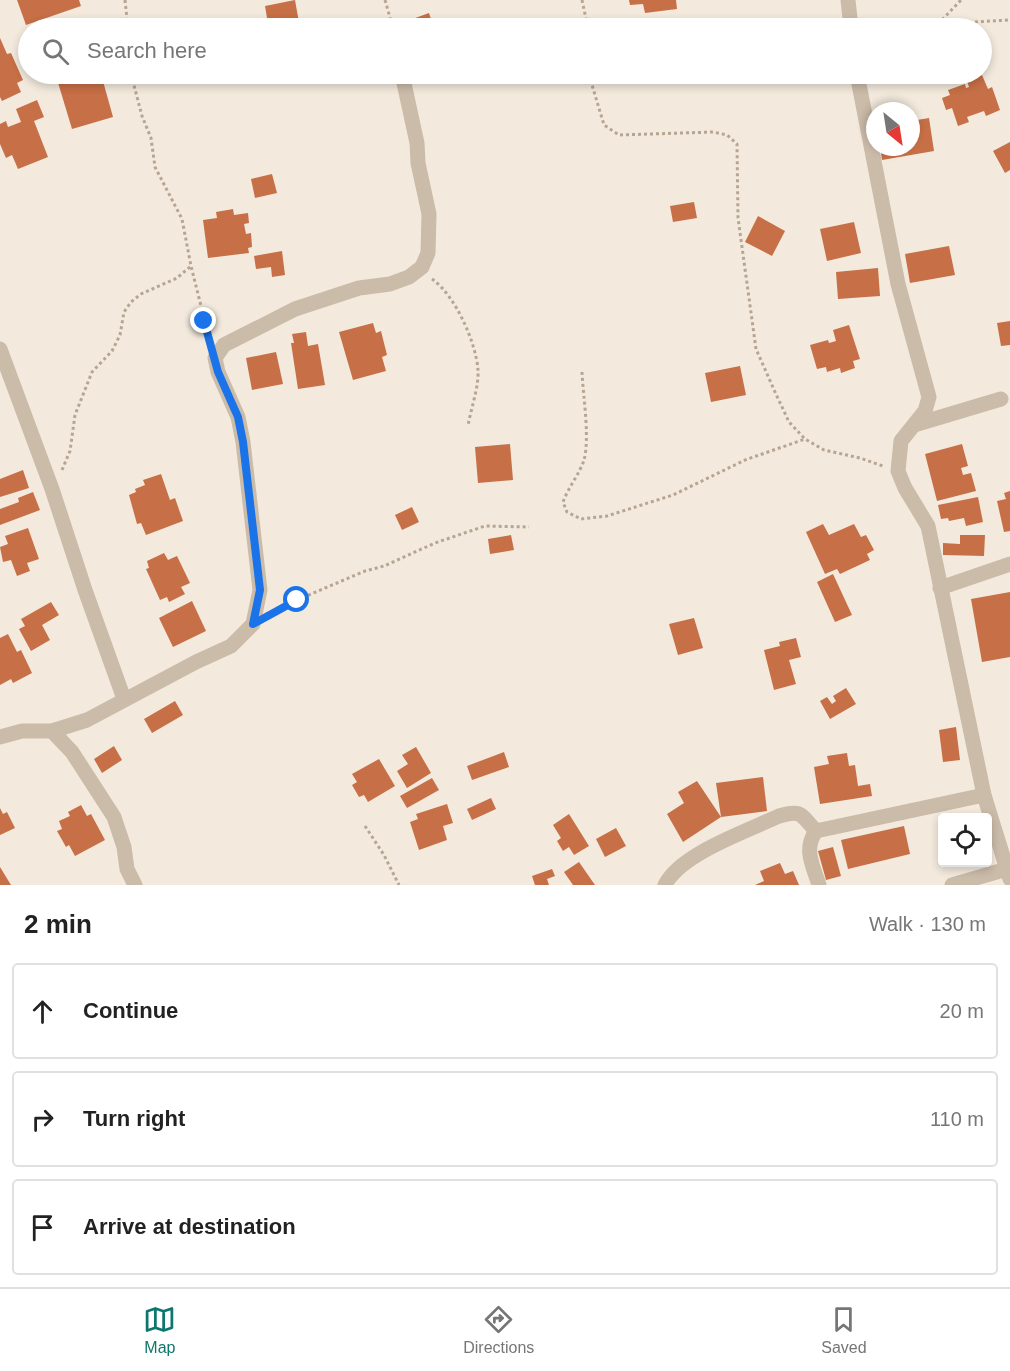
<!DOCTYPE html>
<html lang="en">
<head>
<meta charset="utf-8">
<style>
	:root { --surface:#fff; --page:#f2f2f2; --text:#222; --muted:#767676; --line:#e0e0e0; --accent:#0f766e }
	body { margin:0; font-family:Helvetica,sans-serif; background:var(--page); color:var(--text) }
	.controls { position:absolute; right:18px; bottom:18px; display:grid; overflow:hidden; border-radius:6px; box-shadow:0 3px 9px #0003 }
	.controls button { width:54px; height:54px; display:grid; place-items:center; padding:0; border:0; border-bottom:2px solid var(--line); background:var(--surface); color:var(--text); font:30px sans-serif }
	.compass { position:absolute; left:866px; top:102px; width:54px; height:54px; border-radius:50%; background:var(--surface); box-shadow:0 3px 9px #0003; rotate:150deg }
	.stop { position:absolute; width:18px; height:18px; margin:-14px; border:4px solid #1a73e8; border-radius:50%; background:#fff }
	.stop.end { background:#1a73e8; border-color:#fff; box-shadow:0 2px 6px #0008 }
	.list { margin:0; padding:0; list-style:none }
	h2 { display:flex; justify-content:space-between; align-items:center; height:78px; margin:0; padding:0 24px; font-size:26px }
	h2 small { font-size:20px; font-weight:400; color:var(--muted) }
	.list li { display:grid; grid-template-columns:39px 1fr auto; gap:18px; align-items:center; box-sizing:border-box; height:96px; margin:0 12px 12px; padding:0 12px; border:2px solid var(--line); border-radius:6px }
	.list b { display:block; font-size:22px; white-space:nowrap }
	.list em { font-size:20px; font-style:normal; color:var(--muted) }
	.icon { flex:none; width:33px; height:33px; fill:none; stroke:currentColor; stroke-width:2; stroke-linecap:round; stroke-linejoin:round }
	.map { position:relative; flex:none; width:1010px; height:885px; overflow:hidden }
	.search { position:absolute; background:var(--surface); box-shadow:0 3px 9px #0003; left:18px; right:18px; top:18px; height:66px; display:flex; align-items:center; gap:15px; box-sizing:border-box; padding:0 21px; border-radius:33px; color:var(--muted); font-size:22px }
	.sheet { height:402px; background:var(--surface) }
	nav { display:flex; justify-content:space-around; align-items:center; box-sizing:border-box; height:84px; border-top:2px solid var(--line); background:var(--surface); font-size:16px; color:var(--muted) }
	nav a { display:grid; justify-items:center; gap:3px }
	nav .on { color:var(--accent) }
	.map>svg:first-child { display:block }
	.building { fill:#c76f46 }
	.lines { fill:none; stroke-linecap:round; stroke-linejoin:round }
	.path { stroke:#b7a593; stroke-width:3; stroke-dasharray:3 3; stroke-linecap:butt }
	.street { stroke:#cbbba9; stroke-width:15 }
	.route { stroke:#1a73e8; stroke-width:8 }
</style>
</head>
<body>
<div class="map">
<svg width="1010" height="885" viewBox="0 0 1010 885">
	<rect width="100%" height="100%" fill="#f3eadd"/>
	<g class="building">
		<polygon points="17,0 79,0 81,6 26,25"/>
		<polygon points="295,0 300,28 258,28 256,19 267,18 265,6"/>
		<polygon points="629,0 676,0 677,9 645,13 643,4 630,5"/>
		<polygon points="429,13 434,28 410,28 407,21"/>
		<polygon points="657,18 658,23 671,20 673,28 635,28 634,22"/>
		<polygon points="0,38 7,54 11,53 23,80 17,83 21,92 2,101 0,97"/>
		<polygon points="65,74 101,74 113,117 72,129 56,76"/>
		<polygon points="982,75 988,89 992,87 1000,110 986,116 984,111 967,117 969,122 958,126 952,108 946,110 942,98 950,95 948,90 965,84 966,88 969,87 967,81"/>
		<polygon points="37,100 44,117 34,121 48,157 18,169 12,155 6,158 0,144 0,124 6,121 8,127 21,122 16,109"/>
		<polygon points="929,118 934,151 882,160 880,147 911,147 911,121"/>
		<polygon points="1010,142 1010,170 1005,173 993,151"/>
		<polygon points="272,174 277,193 255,198 251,179"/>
		<polygon points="694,202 697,218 673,222 670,206"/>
		<polygon points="233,209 234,215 248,213 249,223 244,224 246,234 251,233 252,247 248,248 249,253 208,258 203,220 217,218 216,212"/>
		<polygon points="758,216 785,231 772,256 745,242"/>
		<polygon points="854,222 861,253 827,261 820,229"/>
		<polygon points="949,246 955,275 910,283 905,254"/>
		<polygon points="282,251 285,275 272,277 271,267 256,269 254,256"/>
		<polygon points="878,268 880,296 838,299 836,272"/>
		<polygon points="1010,321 1010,345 1001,346 997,323"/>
		<polygon points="373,323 376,333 381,331 387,355 382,357 386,371 353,380 339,332"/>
		<polygon points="849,325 860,359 853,361 855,368 841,373 840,368 827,372 826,367 817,369 810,345 828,340 829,343 836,341 833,330"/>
		<polygon points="306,332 308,346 318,344 325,385 298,389 291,343 294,343 292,334"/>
		<polygon points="276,352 283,384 252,390 246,358"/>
		<polygon points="740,366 746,395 711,402 705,373"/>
		<polygon points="510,444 513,480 478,483 475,447"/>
		<polygon points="962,444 968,466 961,468 963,475 971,473 976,491 937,501 925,454"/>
		<polygon points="23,470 29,488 0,497 0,479"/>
		<polygon points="161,474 170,500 175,498 183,521 146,535 141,523 137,524 129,495 136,492 135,489 145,485 143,480"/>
		<polygon points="1010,491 1010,531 1004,532 997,501 1006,499 1004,493"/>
		<polygon points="33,492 40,510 0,525 0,509 19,502 18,498"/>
		<polygon points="978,497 983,522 966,526 964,518 949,521 948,518 941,519 938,505"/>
		<polygon points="412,507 419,522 402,530 395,515"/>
		<polygon points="823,524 829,535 854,524 861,537 866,535 874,550 867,554 870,560 840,574 837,569 825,574 806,532"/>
		<polygon points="28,528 39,559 27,563 30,571 17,576 11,560 3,562 0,547 8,544 5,536"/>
		<polygon points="511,535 514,550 490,554 488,539"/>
		<polygon points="960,535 985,535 984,556 943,555 943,543 960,544"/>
		<polygon points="164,553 168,560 177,556 190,583 181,587 185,594 169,602 167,597 160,600 146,569 149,568 147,561"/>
		<polygon points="833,574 852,615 835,622 817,582"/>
		<polygon points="1010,592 1010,657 982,662 971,599"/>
		<polygon points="192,601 206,631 173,647 159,618"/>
		<polygon points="51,602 59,615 42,625 50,640 31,651 19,629 25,626 21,619"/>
		<polygon points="694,618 703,648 678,655 669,624"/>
		<polygon points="8,634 17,652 21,650 32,673 13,683 11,679 0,685 0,638"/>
		<polygon points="796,638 801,657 789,660 796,684 774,690 764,650 780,646 779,642"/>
		<polygon points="846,688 856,704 830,719 820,701 827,697 832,704 836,701 833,696"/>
		<polygon points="175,701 183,715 152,733 144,719"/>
		<polygon points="956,727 960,760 943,762 939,730"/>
		<polygon points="114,746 122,760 102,773 94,759"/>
		<polygon points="416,747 431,773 407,788 397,771 408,764 402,755"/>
		<polygon points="504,752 509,767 472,780 467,766"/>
		<polygon points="847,753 849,766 855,765 858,786 870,784 872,796 820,804 814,767 829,764 827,756"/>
		<polygon points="379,759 395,786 368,802 364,795 359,797 352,785 357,782 352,774"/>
		<polygon points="763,777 767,811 721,817 716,783"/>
		<polygon points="432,778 439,790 407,808 400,796"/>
		<polygon points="697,781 721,817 683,842 667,814 684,803 678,792"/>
		<polygon points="491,798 496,809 472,820 467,809"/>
		<polygon points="447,804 453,823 443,826 447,840 419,850 410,822 418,819 416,814"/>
		<polygon points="81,805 87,816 91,814 105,840 75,856 69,845 66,847 57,831 62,829 59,821 70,816 68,812"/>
		<polygon points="0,808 3,814 7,812 15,828 0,835"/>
		<polygon points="569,814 589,846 574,855 569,847 563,851 557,841 561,838 553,825"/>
		<polygon points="904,826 910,854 848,869 841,840"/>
		<polygon points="616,828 626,846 605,857 596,839"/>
		<polygon points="833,847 841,876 826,880 818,851"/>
		<polygon points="579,862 595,885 573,885 564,872"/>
		<polygon points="780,863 785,874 793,871 799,885 755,885 764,881 760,871"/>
		<polygon points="0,867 11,885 0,885"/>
		<polygon points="552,869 555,876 547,879 549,885 535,885 532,876"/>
	</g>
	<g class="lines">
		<g class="path">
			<polyline points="125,0 128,28"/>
			<polyline points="385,0 393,28"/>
			<polyline points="582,0 588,28"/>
			<polyline points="938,24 961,0"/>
			<polyline points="867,25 938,24 1010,20"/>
			<polyline points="131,74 142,116 151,138 155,167 182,219 191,266 209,338"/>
			<polyline points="590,74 592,85 604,125 619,135 713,132 727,135 737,144 738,218 756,349 775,392 789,422 805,439 824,450 860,458 883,466"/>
			<path d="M 432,279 C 455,295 476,342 478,370 C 479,387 471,408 468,426"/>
			<path d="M 582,372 C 583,395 590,438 584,460 C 580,473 568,488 563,502 L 567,512 L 581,519 L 607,516 L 673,495 L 745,460 L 805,439"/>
			<polyline points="62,470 70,451 75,415 92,372 112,351 120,335 124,312 131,302 141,294 177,278 191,266"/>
			<polyline points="271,615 297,600 365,571 384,566 435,543 485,526 529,527"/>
			<polyline points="365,826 384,855 399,885"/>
		</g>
		<g class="street">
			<polyline points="848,0 851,28"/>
			<polyline points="857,74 898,284 929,397 925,411 901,441 898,471 905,488 928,526 984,795 1010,879"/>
			<polyline points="0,349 52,489 85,590 124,699"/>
			<polyline points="914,425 1001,399"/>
			<polyline points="940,588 1010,564"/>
			<polyline points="52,731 72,752 114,817 124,847 127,869 135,885"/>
			<polyline points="0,737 22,731 52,731 87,720 196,662 231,646 253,624 260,590 243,442 238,417 218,372 215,358 224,345 295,309 359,288 390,284 409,277 422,267 428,253 429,214 418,163 417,143 402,74"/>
			<path d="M 665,885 C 680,854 747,831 779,816 C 802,809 801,815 816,831"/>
			<path d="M 819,885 C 813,866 803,849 816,831 L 984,795"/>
			<polyline points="952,885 1007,869"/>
		</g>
	</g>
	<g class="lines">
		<polyline class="route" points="204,321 218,372 238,417 243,442 260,590 253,624 297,600"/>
	</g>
</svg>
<div class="controls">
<button><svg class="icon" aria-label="locate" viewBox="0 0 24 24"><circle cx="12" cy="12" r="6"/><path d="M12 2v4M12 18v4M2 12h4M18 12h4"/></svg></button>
</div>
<svg class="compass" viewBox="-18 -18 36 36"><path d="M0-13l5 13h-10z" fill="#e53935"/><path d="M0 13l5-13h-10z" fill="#767676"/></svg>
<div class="stop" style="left:297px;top:600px"></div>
<div class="stop end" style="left:204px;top:321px"></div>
<div class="search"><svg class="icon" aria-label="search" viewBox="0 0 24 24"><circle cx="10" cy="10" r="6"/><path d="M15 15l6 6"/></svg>Search here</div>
</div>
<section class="sheet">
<h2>2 min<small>Walk · 130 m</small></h2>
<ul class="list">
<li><svg class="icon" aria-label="ahead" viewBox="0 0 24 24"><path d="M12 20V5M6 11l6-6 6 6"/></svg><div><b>Continue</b></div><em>20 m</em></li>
<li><svg class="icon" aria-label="right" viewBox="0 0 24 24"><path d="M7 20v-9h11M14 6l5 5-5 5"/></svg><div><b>Turn right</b></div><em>110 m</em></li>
<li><svg class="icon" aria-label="arrive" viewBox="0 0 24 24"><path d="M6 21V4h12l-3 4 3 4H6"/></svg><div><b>Arrive at destination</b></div></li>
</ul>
</section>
<nav>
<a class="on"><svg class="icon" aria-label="map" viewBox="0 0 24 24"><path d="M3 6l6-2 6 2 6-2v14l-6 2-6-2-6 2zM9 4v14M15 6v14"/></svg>Map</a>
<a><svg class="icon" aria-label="directions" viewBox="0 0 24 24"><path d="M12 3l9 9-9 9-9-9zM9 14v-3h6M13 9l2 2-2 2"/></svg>Directions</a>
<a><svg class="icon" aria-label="saved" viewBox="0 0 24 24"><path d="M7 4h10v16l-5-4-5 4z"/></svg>Saved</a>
</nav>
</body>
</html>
